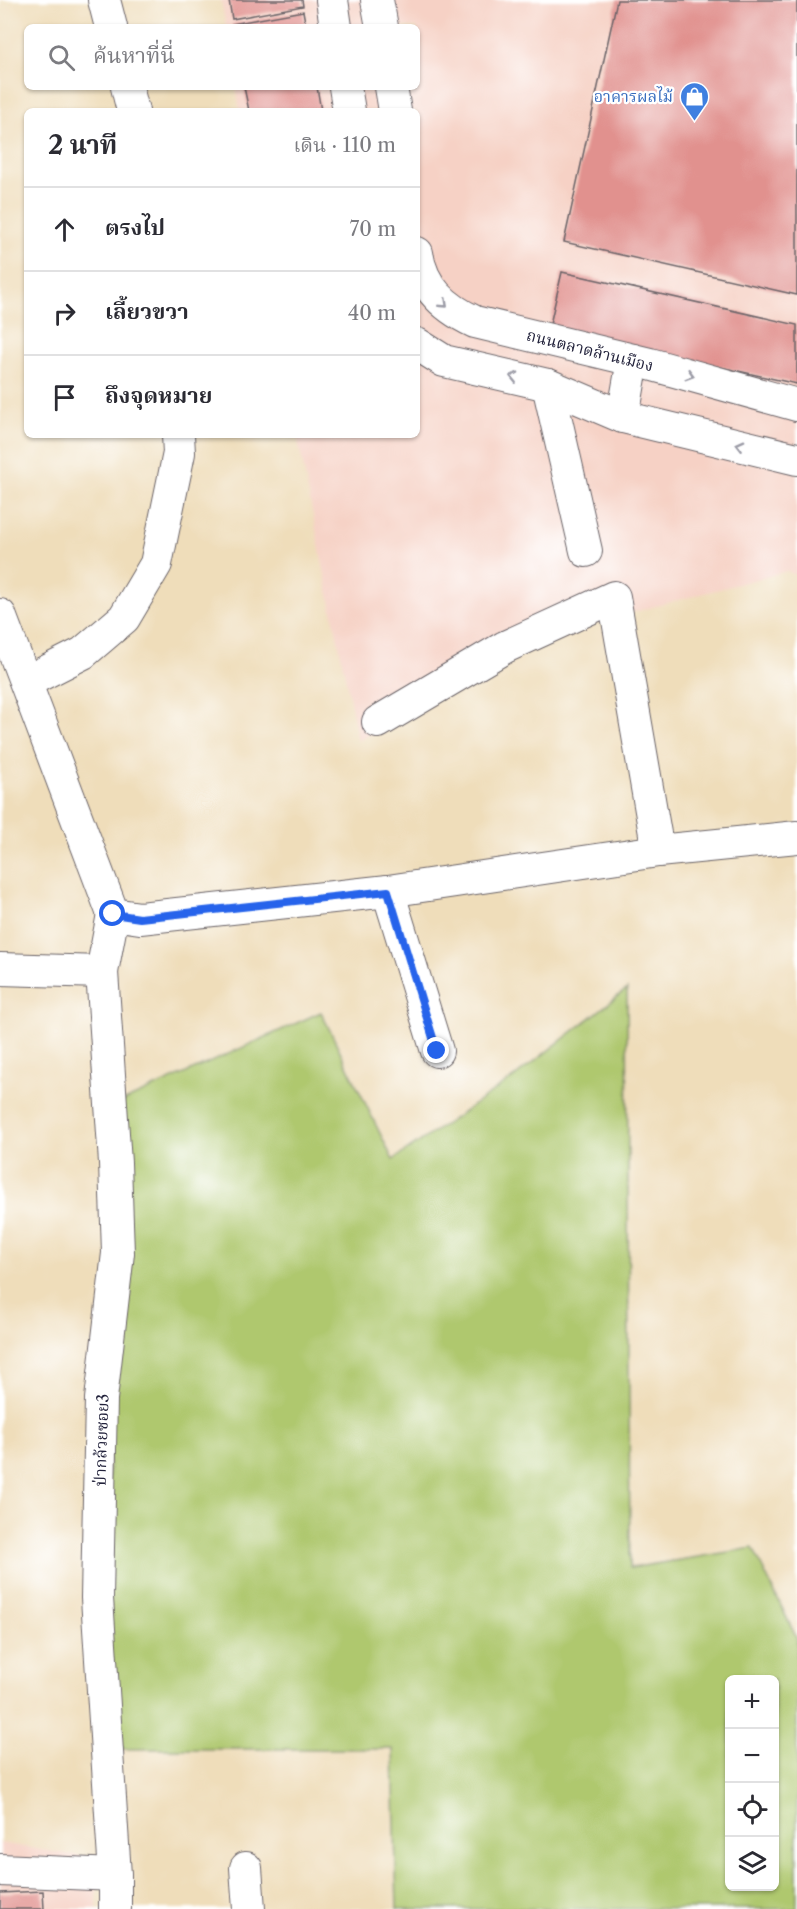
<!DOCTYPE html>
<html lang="th">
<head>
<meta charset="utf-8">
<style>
	:root { --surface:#fff; --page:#f7f7f7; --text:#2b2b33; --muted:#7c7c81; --line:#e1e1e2 }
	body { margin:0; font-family:"Libre Caslon Text","Noto Serif Thai",serif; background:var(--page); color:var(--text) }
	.controls { position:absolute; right:18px; bottom:18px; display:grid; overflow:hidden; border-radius:9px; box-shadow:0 2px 4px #0004 }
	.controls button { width:54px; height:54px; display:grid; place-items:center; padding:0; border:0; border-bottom:2px solid var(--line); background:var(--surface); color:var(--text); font:30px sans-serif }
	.stop { position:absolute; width:18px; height:18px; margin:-14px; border:4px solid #2563eb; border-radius:50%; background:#fff }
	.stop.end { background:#2563eb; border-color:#fff; box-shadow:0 2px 6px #0008 }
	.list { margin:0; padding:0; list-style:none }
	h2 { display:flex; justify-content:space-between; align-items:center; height:78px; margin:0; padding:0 24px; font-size:26px }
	h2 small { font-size:20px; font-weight:400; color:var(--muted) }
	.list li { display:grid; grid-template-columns:39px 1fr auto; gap:18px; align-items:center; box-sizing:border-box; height:84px; padding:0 24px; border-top:2px solid var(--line) }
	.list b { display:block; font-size:22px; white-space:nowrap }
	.list em { font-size:20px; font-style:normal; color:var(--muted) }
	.icon { flex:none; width:33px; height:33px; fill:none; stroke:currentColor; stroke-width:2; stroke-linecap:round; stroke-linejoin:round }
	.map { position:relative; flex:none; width:797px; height:1909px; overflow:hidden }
	.search { position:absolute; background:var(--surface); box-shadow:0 2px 4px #0004; left:24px; top:24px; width:396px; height:66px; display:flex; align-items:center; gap:15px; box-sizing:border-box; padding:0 21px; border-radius:9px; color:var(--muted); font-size:22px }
	.panel { position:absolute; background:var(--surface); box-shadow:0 2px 4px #0004; left:24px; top:108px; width:396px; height:330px; border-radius:9px }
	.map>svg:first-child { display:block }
	.built { fill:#f6d1c5 }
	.green { fill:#afc86e; stroke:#687554; stroke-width:1.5; fill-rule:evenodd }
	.building { fill:#e1918e }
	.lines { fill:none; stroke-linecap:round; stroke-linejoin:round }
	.minor-casing { stroke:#6a6367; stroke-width:34 }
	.minor { stroke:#fff; stroke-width:32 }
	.oneway { stroke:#9c9ca7 }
	.route { stroke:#2563eb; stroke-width:8 }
	.labels { text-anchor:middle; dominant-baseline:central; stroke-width:4.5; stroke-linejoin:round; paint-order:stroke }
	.shop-label { font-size:16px; fill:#366cbe; stroke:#fff; text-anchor:end }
	.street-label { font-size:16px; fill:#22223b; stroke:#fff }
</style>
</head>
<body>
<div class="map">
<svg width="797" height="1909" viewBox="0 0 797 1909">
	<rect width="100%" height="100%" fill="#fff"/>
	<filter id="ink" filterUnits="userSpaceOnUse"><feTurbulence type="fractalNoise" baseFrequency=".0167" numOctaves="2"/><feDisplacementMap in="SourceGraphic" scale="12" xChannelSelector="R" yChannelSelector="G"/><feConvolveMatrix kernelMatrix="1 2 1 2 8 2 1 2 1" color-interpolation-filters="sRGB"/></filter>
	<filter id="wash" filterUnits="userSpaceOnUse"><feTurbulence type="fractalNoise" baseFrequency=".008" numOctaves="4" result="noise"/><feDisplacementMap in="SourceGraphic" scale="24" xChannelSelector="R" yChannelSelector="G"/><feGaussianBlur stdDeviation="1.35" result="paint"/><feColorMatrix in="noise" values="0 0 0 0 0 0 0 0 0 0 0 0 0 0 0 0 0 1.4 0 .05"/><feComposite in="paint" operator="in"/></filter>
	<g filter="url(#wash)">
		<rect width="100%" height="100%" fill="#efddba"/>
		<g class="built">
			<polygon points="221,0 797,0 797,576 787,571 552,634 358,741 297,435 417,435 417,111 240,111 236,87 417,87 417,27 226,27"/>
			<polygon points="0,1843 97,1859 97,1909 0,1909"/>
		</g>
		<path class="green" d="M 627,989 L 630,1568 L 753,1548 L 797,1639 L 797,1909 L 397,1909 L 393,1749 L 107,1749 L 111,1107 L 321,1012 L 393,1160 L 513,1078 ZM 730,1680 L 774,1680 L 774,1886 L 730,1886 Z"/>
		<g id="blocks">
			<g class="building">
				<polygon points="229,0 302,0 303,6 232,19"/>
				<polygon points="617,0 797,0 797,295 564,242"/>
				<polygon points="303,11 306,27 233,27 232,24"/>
				<polygon points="244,87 317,87 321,111 249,111"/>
				<polygon points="562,272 797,325 797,384 549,329"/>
				<polygon points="43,1891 44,1909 0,1909 0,1893"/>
			</g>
		</g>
	</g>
	<g filter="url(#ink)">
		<use href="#blocks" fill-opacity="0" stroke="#6a6367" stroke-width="1.5"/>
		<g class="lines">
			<defs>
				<g id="minor">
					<polyline points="104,0 111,27"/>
					<polyline points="332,0 336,27"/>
					<polyline points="377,0 382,27"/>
					<polyline points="127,87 133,111"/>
					<polyline points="345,87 349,111"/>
					<polyline points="391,87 395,111"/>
					<path d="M 417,253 C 422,288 445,308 475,322 L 650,364 L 797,405"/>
					<polyline points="417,344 444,361 548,385 623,417 797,459"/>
					<polyline points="548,385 586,551"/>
					<polyline points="623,417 633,360"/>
					<polyline points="0,615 113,914 140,918 388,891 658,851 797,837"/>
					<polyline points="26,682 83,653 124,618 156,564 179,453 178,435"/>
					<polyline points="378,722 505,647 614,597 658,851"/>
					<polyline points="388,891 437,1051"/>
					<polyline points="0,969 102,972 113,914"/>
					<polyline points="102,972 115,1163 118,1253 101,1399 97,1598 115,1875 115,1909"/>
					<polyline points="246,1868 249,1909"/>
					<polyline points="0,1870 115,1875"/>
				</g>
			</defs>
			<use href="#minor" class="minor-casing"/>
			<use href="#minor" class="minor"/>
		</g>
		<defs><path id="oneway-chevron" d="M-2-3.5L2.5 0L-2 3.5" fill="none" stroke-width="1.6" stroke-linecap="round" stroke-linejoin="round" transform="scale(1.5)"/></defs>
		<g class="oneway">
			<use href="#oneway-chevron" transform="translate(444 304) rotate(43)"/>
			<use href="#oneway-chevron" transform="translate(690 375) rotate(16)"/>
			<use href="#oneway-chevron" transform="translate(514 377) rotate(-167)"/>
			<use href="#oneway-chevron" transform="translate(740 445) rotate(-166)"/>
		</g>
	</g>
	<g class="lines" filter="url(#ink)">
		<polyline class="route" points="113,914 140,918 388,891 437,1051"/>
	</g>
	<defs>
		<symbol id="shop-pin" viewBox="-11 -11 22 30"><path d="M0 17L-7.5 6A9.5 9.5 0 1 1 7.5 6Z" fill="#3f7fe0" stroke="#fff"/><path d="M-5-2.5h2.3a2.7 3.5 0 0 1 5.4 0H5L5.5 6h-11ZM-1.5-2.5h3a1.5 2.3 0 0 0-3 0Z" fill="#fff"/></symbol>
	</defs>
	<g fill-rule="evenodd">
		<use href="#shop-pin" x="678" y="80" width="33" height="45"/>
	</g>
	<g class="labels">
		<g class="shop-label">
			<text x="673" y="96">อาคารผลไม้</text>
		</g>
		<g class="street-label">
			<text transform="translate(590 350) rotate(14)">ถนนตลาดล้านเมือง</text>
			<text transform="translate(101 1440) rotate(-88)">ป่ากล้วยซอย3</text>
		</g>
	</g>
</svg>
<div class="controls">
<button>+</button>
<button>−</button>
<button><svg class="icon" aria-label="locate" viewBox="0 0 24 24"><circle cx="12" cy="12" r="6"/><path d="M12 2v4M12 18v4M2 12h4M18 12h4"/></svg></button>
<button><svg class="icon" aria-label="layers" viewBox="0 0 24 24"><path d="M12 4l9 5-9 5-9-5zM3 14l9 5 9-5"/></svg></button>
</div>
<div class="stop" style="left:113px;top:914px"></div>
<div class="stop end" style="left:437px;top:1051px"></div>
<div class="search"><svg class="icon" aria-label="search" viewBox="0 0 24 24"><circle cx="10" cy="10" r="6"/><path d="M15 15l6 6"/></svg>ค้นหาที่นี่</div>
<section class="panel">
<h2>2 นาที<small>เดิน · 110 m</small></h2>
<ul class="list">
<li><svg class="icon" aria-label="ahead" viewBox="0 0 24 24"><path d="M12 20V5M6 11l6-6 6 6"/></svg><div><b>ตรงไป</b></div><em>70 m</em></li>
<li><svg class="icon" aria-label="right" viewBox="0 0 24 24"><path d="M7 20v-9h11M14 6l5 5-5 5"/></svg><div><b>เลี้ยวขวา</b></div><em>40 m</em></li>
<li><svg class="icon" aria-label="arrive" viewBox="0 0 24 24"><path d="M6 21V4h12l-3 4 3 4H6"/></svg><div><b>ถึงจุดหมาย</b></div></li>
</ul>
</section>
</div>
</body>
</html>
